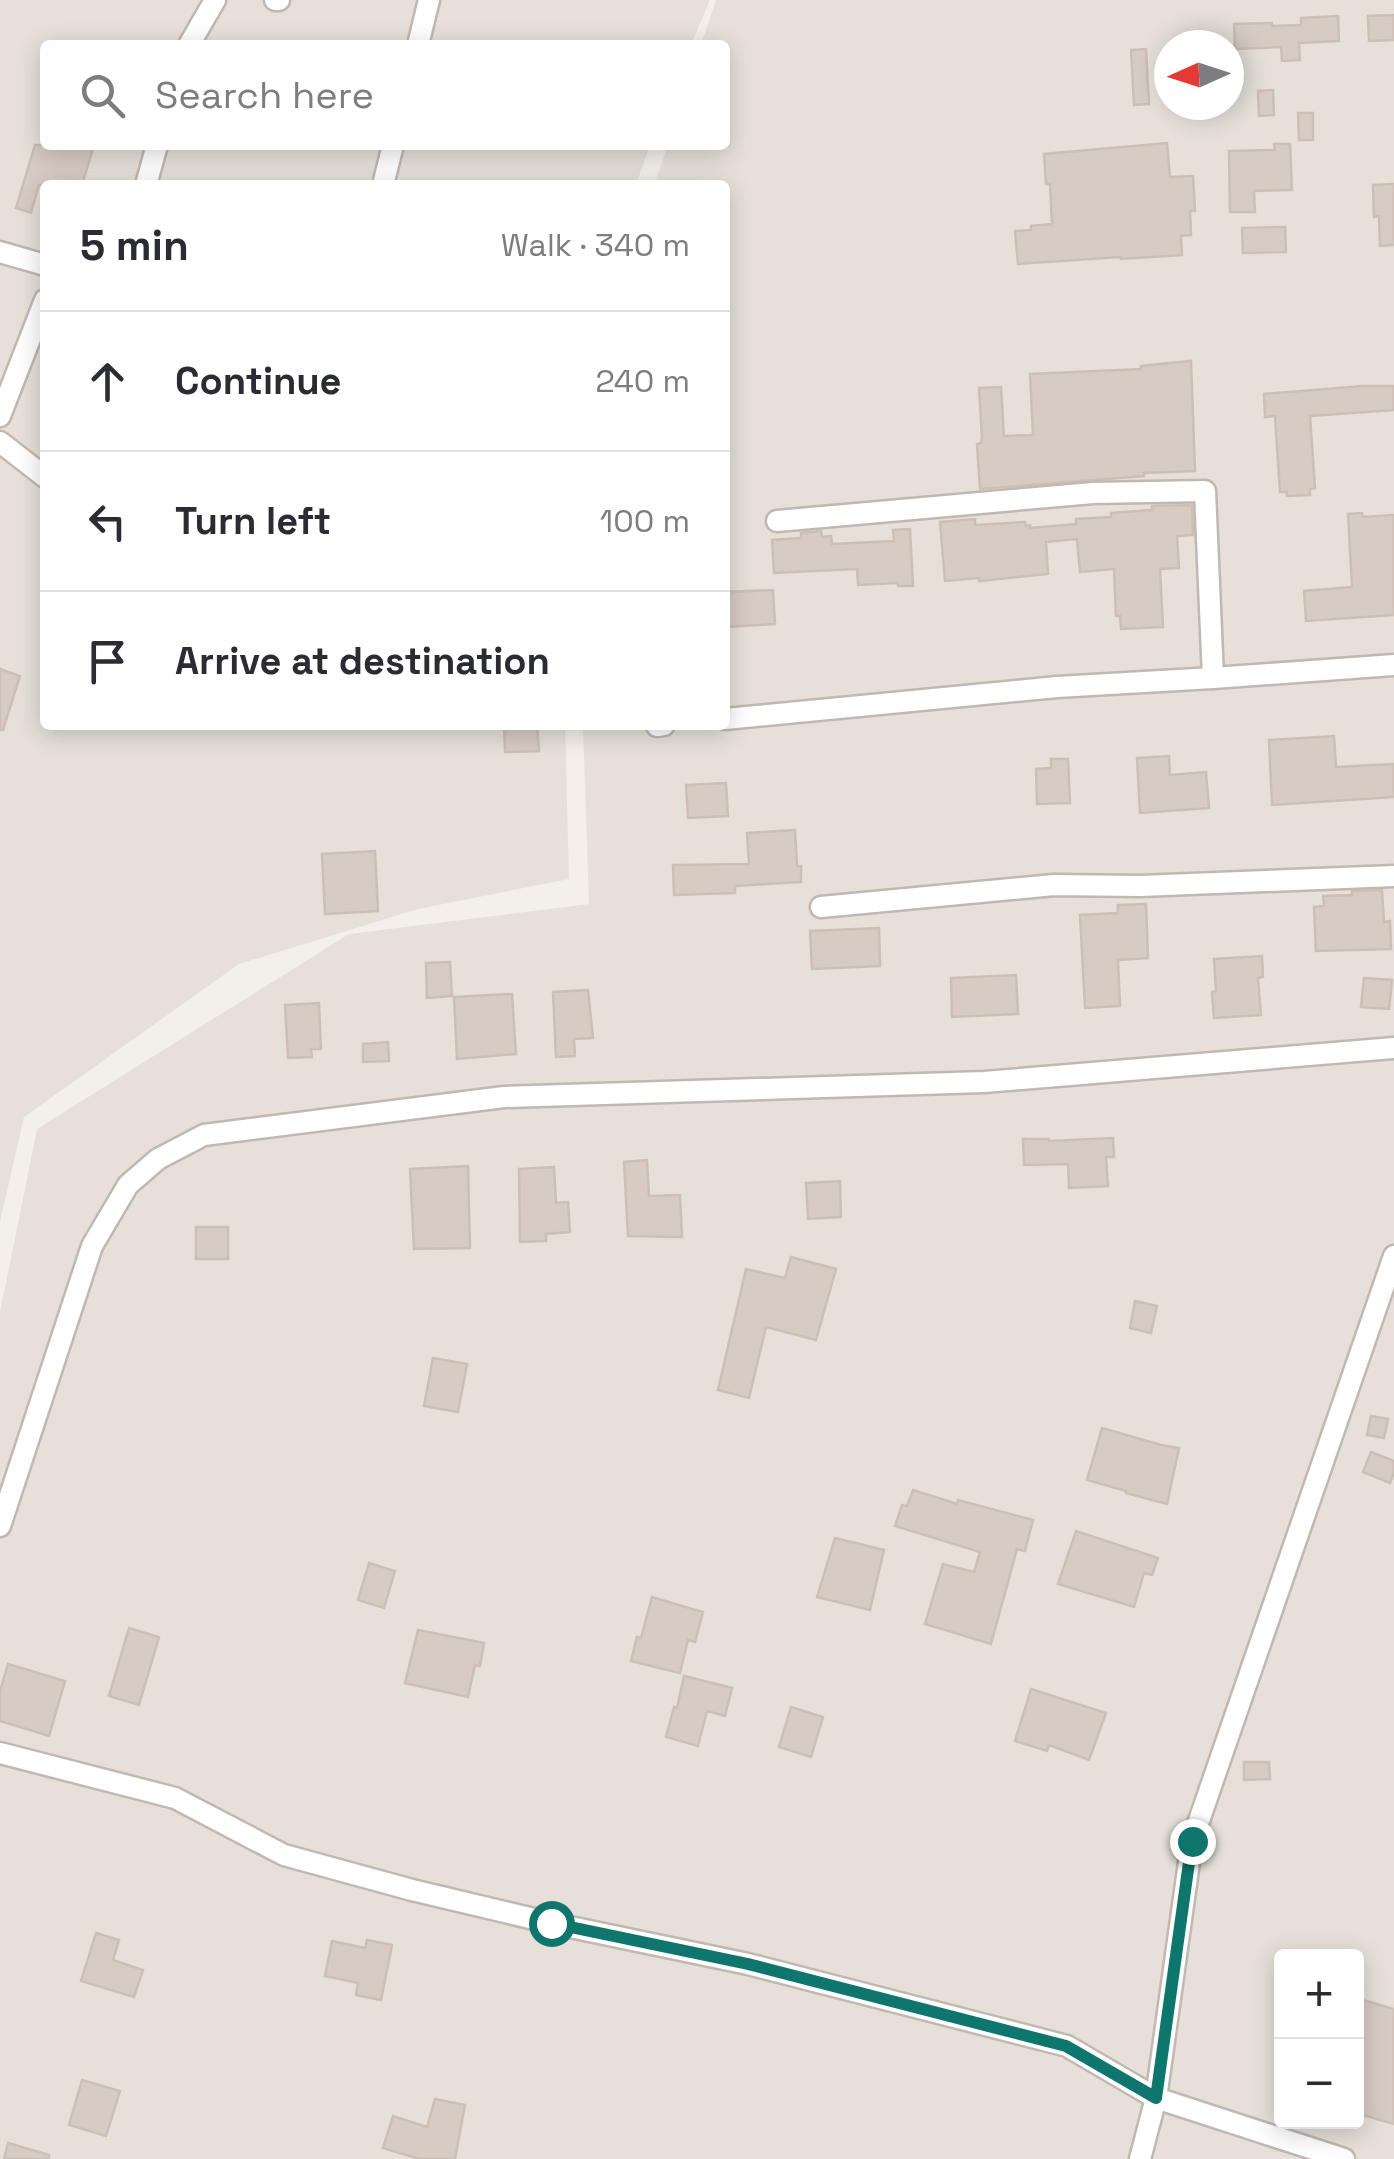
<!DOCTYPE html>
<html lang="en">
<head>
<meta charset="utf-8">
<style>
	:root { --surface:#fff; --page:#f7f7f7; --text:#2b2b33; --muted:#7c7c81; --line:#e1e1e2 }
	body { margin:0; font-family:"Space Grotesk",sans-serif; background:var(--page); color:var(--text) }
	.controls { position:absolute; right:30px; bottom:30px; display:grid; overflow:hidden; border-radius:10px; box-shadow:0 5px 25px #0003 }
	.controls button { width:90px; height:90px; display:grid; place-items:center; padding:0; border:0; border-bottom:2px solid var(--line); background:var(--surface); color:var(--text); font:50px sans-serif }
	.compass { position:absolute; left:1154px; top:30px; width:90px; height:90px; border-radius:50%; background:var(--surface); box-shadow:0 5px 25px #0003; rotate:267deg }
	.stop { position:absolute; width:30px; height:30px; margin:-22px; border:8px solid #0f766e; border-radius:50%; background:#fff }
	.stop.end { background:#0f766e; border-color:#fff; box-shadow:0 2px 10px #0008 }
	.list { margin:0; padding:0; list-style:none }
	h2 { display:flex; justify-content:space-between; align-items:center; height:130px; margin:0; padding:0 40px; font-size:42px }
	h2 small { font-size:32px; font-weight:400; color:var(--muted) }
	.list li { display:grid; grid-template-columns:65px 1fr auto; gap:30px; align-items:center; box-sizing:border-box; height:140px; padding:0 40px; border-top:2px solid var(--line) }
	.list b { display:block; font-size:38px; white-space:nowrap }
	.list em { font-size:32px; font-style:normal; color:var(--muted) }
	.icon { flex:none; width:55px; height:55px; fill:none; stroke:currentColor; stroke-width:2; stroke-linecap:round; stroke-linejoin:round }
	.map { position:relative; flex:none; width:1394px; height:2159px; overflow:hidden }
	.search { position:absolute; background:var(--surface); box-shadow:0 5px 25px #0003; left:40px; top:40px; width:690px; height:110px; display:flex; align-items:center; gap:25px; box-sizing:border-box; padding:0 35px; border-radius:10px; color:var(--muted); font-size:38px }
	.panel { position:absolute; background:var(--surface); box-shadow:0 5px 25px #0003; left:40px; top:180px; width:690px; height:550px; border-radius:10px }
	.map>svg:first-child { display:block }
	.residential { fill:#e6e0d9; fill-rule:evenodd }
	.building { fill:#d7cbc4; stroke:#cdbfb5; stroke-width:2.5 }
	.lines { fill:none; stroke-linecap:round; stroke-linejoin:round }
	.minor-casing { stroke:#c1b8b1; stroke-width:25 }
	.minor { stroke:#fff; stroke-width:20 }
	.route { stroke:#0f766e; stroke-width:12 }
</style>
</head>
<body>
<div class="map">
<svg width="1394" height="2159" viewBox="0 0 1394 2159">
	<rect width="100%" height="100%" fill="#f3efea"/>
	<g class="residential">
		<polygon points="0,0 710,0 691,45 45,45 45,145 650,145 636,185 45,185 45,725 565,725 569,879 418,909 239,964 24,1117 0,1222"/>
		<path d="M 716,0 L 1394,0 L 1394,2159 L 0,2159 L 0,1312 L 37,1129 L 349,934 L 589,904 L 583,725 L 725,725 L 725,185 L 654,185 L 668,145 L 725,145 L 725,45 L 701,45 ZM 1169,45 L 1229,45 L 1229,105 L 1169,105 ZM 1282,1956 L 1356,1956 L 1356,2122 L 1282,2122 Z"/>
	</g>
	<g class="building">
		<polygon points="1394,15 1394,40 1369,41 1368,16"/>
		<polygon points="1338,16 1339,41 1299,43 1300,60 1282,61 1281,47 1235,49 1234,24 1272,23 1272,26 1301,25 1301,18"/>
		<polygon points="1146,49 1149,104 1134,105 1131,50"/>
		<polygon points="1273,90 1274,115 1259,116 1258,91"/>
		<polygon points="1298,113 1313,113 1313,140 1299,140"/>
		<polygon points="1167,143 1170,177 1193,176 1195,211 1190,211 1191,235 1181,236 1182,255 1121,259 1120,257 1018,264 1015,231 1031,230 1031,226 1052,224 1050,184 1046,184 1044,154"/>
		<polygon points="1274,144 1290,144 1292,190 1254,191 1255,212 1230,212 1229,151 1275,150"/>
		<polygon points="35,145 94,145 82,185 39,185 31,213 16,208"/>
		<polygon points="1394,184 1394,245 1380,246 1379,216 1374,217 1373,185"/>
		<polygon points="1285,227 1286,252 1243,253 1242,228"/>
		<polygon points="1191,361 1195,471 1144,473 1144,476 980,489 977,444 981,443 982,438 979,388 1001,387 1004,436 1033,435 1030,374 1141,369 1141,366"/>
		<polygon points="1363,386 1394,386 1394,410 1310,416 1315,488 1310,489 1310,495 1287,496 1287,492 1280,492 1275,416 1265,417 1264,394"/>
		<polygon points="1192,505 1193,535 1177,536 1179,568 1160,569 1163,627 1121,629 1120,616 1116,616 1114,569 1080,572 1077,539 1046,542 1048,574 979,581 979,578 945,581 940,522 975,519 975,525 1025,522 1026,526 1030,525 1030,528 1076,524 1076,519 1111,517 1111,513 1152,510 1152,506"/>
		<polygon points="1362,513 1363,517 1394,515 1394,615 1306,621 1304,591 1352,587 1348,514"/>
		<polygon points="910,529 913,586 898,586 898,583 858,585 857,569 774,573 772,540 801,538 801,533 821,531 822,537 831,536 832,544 894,541 893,530"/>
		<polygon points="773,590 775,624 725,627 725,592"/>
		<polygon points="0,669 20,676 3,730 0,730"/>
		<polygon points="504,725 537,725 539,751 505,752"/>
		<polygon points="1334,736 1336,767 1394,764 1394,797 1272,805 1269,740"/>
		<polygon points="1169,756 1170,775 1206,772 1209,808 1140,813 1137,758"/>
		<polygon points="1051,759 1068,759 1070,803 1037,804 1036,769 1051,768"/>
		<polygon points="726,783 728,816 688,818 686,785"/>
		<polygon points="795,830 797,866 801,866 801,882 735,886 735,893 674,895 673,865 749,864 747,833"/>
		<polygon points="375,851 378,911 325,914 322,854"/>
		<polygon points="1382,890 1384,922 1390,921 1391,949 1316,951 1314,907 1324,906 1323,896 1352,895 1352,891"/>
		<polygon points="1146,904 1148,958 1118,960 1120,1006 1085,1008 1080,915 1118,913 1118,905"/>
		<polygon points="879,928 880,966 812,969 810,931"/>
		<polygon points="1262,956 1263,977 1258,978 1261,1015 1214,1018 1212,992 1216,991 1214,959"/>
		<polygon points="450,962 452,996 427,998 426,963"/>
		<polygon points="1016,975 1018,1014 952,1017 951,978"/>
		<polygon points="1364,978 1392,980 1389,1009 1361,1007"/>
		<polygon points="588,990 593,1038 574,1039 575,1056 556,1057 553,992"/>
		<polygon points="512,994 516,1054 457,1059 454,997"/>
		<polygon points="319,1003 321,1049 311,1049 312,1057 288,1058 285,1005"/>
		<polygon points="388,1042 389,1061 363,1062 363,1044"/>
		<polygon points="1113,1138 1114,1157 1106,1157 1108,1186 1069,1188 1068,1164 1024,1165 1023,1139 1049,1139 1049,1141"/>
		<polygon points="647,1160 649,1196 680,1195 682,1237 628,1236 624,1162"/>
		<polygon points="468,1166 470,1248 414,1249 410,1169"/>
		<polygon points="554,1167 556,1203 568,1202 570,1232 546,1234 546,1241 520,1242 519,1169"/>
		<polygon points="840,1181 841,1217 808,1219 806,1183"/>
		<rect x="196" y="1227" width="32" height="32"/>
		<polygon points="791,1257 836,1269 816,1340 766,1327 749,1398 718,1390 746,1269 785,1278"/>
		<polygon points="1135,1301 1157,1306 1151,1333 1130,1328"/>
		<polygon points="433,1358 467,1364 458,1412 424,1406"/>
		<polygon points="1371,1416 1388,1419 1384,1438 1367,1435"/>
		<polygon points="1102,1428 1161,1445 1179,1448 1167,1504 1126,1493 1126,1491 1087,1480"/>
		<polygon points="1371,1452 1394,1461 1394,1472 1390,1483 1363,1472"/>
		<polygon points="913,1490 957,1504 958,1500 1033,1520 1025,1551 1017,1549 991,1644 925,1624 943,1564 974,1572 980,1552 895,1526 902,1505 907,1506"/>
		<polygon points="1076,1531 1158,1558 1152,1575 1144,1573 1134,1607 1058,1584"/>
		<polygon points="835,1538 884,1550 870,1610 817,1597"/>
		<polygon points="369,1563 395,1571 384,1608 358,1600"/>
		<polygon points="652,1597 703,1612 695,1642 688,1640 680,1673 631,1661 637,1637 641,1638"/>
		<polygon points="129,1628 159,1637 139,1705 109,1696"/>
		<polygon points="418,1630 484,1643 480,1666 475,1665 468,1697 405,1683"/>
		<polygon points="8,1664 65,1681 49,1736 0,1721 0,1691"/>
		<polygon points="684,1676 732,1688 725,1716 707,1711 698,1746 666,1737 674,1707 677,1708"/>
		<polygon points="1031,1689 1106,1713 1089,1760 1049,1745 1047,1751 1015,1741"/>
		<polygon points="791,1707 823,1717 811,1757 779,1747"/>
		<polygon points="1244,1762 1269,1762 1270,1779 1244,1780"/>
		<polygon points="96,1933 119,1940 113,1960 143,1970 134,1997 81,1981"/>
		<polygon points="367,1940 392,1945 381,2000 356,1995 358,1983 325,1976 332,1941 365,1948"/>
		<polygon points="1363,2000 1394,2009 1394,2124 1356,2113 1356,2021"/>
		<polygon points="82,2080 120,2091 106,2136 69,2125"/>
		<polygon points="435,2099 465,2105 455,2159 419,2159 383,2148 393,2116 427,2127"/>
		<polygon points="8,2143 49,2155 49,2159 4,2159"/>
	</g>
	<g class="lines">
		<defs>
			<g id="minor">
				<polyline points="275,0 279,0"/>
				<polyline points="189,45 215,0"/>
				<polyline points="418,45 429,0"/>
				<polyline points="146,185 157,145"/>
				<polyline points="383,185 393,145"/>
				<polyline points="0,252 45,265"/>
				<polyline points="0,416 45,300"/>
				<polyline points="0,442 45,477"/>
				<polyline points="777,521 1093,493 1205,491 1213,678"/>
				<polyline points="725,719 1057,687 1213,678 1394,665"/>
				<polyline points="657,726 664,725"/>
				<polyline points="821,907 1054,885 1140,886 1394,876"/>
				<polyline points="0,1526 92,1246 128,1185 158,1159 204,1135 504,1097 984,1082 1394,1048"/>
				<polyline points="0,1753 175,1798 284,1855 412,1890 551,1923 748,1964 1067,2046 1156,2098 1344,2159"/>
				<polyline points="1140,2159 1156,2098 1192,1841 1394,1256"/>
			</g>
		</defs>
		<use href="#minor" class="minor-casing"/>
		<use href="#minor" class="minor"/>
	</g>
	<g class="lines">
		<polyline class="route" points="551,1923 748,1964 1066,2046 1156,2098 1192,1841"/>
	</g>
</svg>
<div class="controls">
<button>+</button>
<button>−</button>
</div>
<svg class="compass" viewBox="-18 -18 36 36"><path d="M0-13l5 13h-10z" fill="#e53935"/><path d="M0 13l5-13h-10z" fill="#7c7c81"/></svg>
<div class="stop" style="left:551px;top:1923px"></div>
<div class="stop end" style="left:1192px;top:1841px"></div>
<div class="search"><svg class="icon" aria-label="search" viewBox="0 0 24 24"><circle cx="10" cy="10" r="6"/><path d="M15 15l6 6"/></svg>Search here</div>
<section class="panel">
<h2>5 min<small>Walk · 340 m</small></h2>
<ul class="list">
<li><svg class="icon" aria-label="ahead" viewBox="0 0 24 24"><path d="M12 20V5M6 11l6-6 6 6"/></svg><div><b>Continue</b></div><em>240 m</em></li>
<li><svg class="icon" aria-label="left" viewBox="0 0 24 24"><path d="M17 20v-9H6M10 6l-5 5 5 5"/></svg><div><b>Turn left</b></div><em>100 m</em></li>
<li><svg class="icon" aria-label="arrive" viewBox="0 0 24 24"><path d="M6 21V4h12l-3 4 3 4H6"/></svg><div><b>Arrive at destination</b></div></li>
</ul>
</section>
</div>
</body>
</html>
